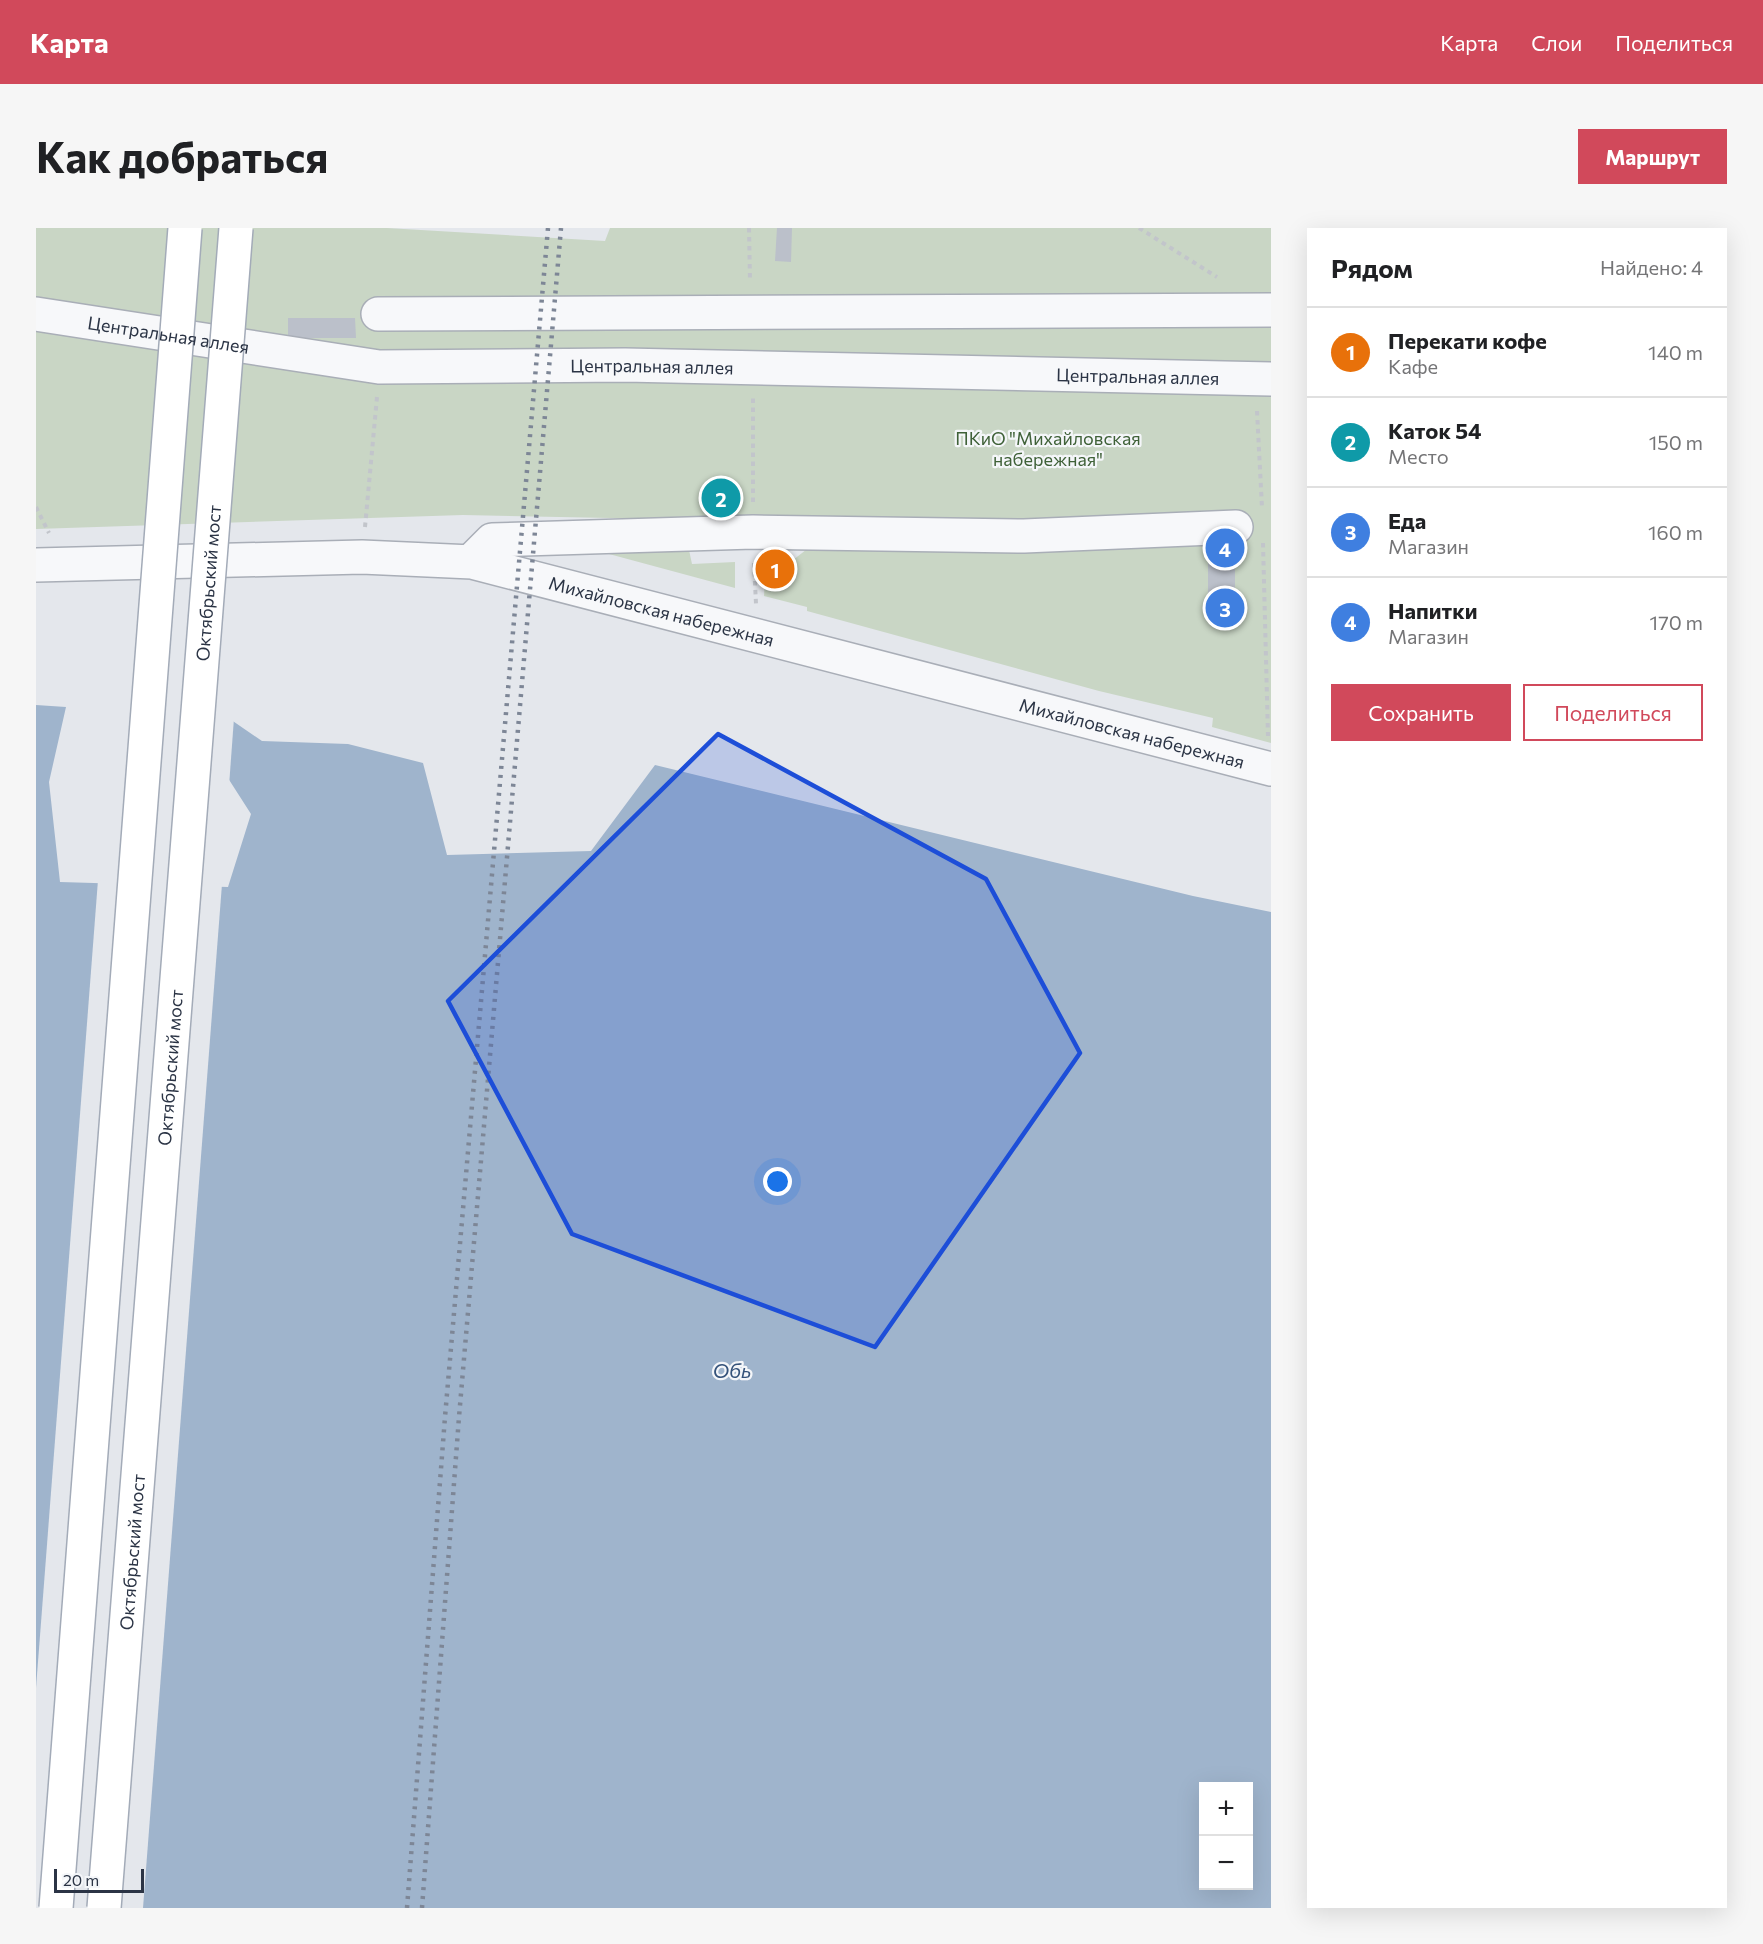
<!DOCTYPE html>
<html lang="ru">
<head>
<meta charset="utf-8">
<style>
	:root { --surface:#fff; --page:#f6f6f6; --text:#202124; --muted:#757577; --line:#e0e0e0; --accent:#d1495b }
	body { margin:0; font-family:Commissioner,sans-serif; background:var(--page); color:var(--text) }
	.controls { position:absolute; right:18px; bottom:18px; display:grid; overflow:hidden; border-radius:0px; box-shadow:0 6px 24px #0002 }
	.controls button { width:54px; height:54px; display:grid; place-items:center; padding:0; border:0; border-bottom:2px solid var(--line); background:var(--surface); color:var(--text); font:30px sans-serif }
	.scale { position:absolute; left:18px; bottom:15px; width:90px; box-sizing:border-box; padding-left:6px; border:3px solid #2b3445; border-top:0; font-size:16px; line-height:21px; white-space:nowrap; color:#2b3445; -webkit-text-stroke:4px #f4f6f9; paint-order:stroke }
	.you { position:absolute; left:742px; top:954px; width:21px; height:21px; margin:-15px; border:4px solid #fff; border-radius:50%; background:#1a73e8; box-shadow:0 0 0 9px #1a73e833 }
	.badge { display:grid; place-items:center; width:39px; height:39px; border-radius:50%; background:var(--accent); color:#fff; font-size:20px; font-weight:700 }
	.pin { position:absolute; translate:-50% -50%; border:3px solid #fff; box-shadow:0 2px 6px #0006 }
	.list { margin:0; padding:0; list-style:none }
	h2 { display:flex; justify-content:space-between; align-items:center; height:78px; margin:0; padding:0 24px; font-size:26px }
	h2 small { font-size:20px; font-weight:400; color:var(--muted) }
	.list li { display:grid; grid-template-columns:39px 1fr auto; gap:18px; align-items:center; box-sizing:border-box; height:90px; padding:0 24px; border-top:2px solid var(--line) }
	.list b { display:block; font-size:22px; white-space:nowrap }
	.list p { margin:0; font-size:20px; white-space:nowrap; color:var(--muted) }
	.list em { font-size:20px; font-style:normal; color:var(--muted) }
	.actions { display:flex; gap:12px; padding:18px 24px }
	.actions a { flex:1; padding:14px 0; border:2px solid var(--accent); border-radius:0px; text-align:center; font-size:21px; color:var(--accent) }
	.actions .main { background:var(--accent); color:#fff }
	.map { position:relative; flex:none; width:1235px; height:1680px; overflow:hidden; border-radius:0px }
	header { display:flex; align-items:center; gap:36px; box-sizing:border-box; height:84px; padding:0 30px; background:var(--accent); color:#fff }
	header strong { font-size:28px }
	nav { display:flex; gap:33px; margin-inline-start:auto; font-size:21px }
	.intro { display:flex; align-items:center; justify-content:space-between; box-sizing:border-box; height:144px; padding:0 36px }
	h1 { margin:0; font-size:42px }
	.button { padding:15px 27px; border-radius:0px; background:var(--accent); color:#fff; font-size:21px; font-weight:700 }
	main { display:flex; gap:36px; padding:0 36px }
	aside { flex:1; background:var(--surface); border-radius:0px; box-shadow:0 6px 24px #0002 }
	.map>svg:first-child { display:block }
	.green { fill:#c9d6c5 }
	.water { fill:#9fb4cc; fill-rule:evenodd }
	.pier { fill:#e4e7ec }
	.building { fill:#bbc0ca }
	.lines { fill:none; stroke-linecap:round; stroke-linejoin:round }
	.street-casing { stroke:#a9aeb7; stroke-width:36 }
	.path { stroke:#c2c5cb; stroke-width:4; stroke-dasharray:4.5 4.5; stroke-linecap:butt }
	.street { stroke:#f7f8fa; stroke-width:33 }
	.rail { stroke:#7d8696; stroke-width:4.5; stroke-dasharray:3 6; stroke-linecap:butt }
	.primary-bridge-casing { stroke:#a3abb8; stroke-width:36; stroke-linecap:butt }
	.primary-bridge { stroke:#fff; stroke-width:33 }
	.marked { fill:#1d4ed8; fill-opacity:0.2; stroke:#1d4ed8; stroke-width:4.5; stroke-linejoin:round }
	.labels { text-anchor:middle; dominant-baseline:central; stroke-width:4.5; stroke-linejoin:round; paint-order:stroke }
	.street-label { font-size:18px; fill:#2b3445; stroke:#f4f6f9 }
	.park-label { font-size:18px; fill:#3f6138; stroke:#f4f6f9 }
	.water-label { font-size:20px; font-style:italic; fill:#34527a; stroke:#f4f6f9 }
</style>
</head>
<body>
<header>
<strong>Карта</strong>
<nav><a>Карта</a><a>Слои</a><a>Поделиться</a></nav>
</header>
<div class="intro"><h1>Как добраться</h1><a class="button">Маршрут</a></div>
<main>
<div class="map">
<svg width="1235" height="1680" viewBox="0 0 1235 1680">
	<rect width="100%" height="100%" fill="#e4e7ec"/>
	<g class="green">
		<polygon points="0,0 351,0 569,13 574,0 1235,0 1235,515 1176,499 1177,490 1063,463 771,383 771,379 728,368 729,350 757,351 757,332 775,318 776,294 427,287 0,301"/>
		<polygon points="653,322 656,336 699,334 699,360 573,326"/>
	</g>
	<path class="water" d="M 0,477 L 30,479 L 13,554 L 24,654 L 192,659 L 215,586 L 181,533 L 175,478 L 226,513 L 312,516 L 387,535 L 411,627 L 555,623 L 619,537 L 1157,668 L 1235,684 L 1235,1680 L 0,1680 ZM 1168,1558 L 1212,1558 L 1212,1658 L 1168,1658 Z"/>
	<g class="pier">
		<polygon points="177,475 198,490 193,558 178,534 172,478"/>
		<polygon points="62,652 186,656 107,1680 0,1680 0,1460"/>
	</g>
	<g class="building">
		<polygon points="741,0 756,0 755,34 739,33"/>
		<polygon points="252,90 319,90 320,110 252,110"/>
		<circle cx="685" cy="271" r="13"/>
		<polygon points="1178,314 1199,314 1199,386 1178,387 1178,373 1172,373 1172,326 1178,326"/>
		<polygon points="722,331 757,332 757,351 722,351"/>
	</g>
	<g class="lines">
		<defs>
			<g id="street">
				<path id="s1" d="M 0,86 L 343,139 L 589,137 L 1235,151"/>
				<polyline points="342,86 1235,82"/>
				<polyline points="437,331 456,312 717,304 988,308 1200,299"/>
				<path id="s2" d="M 0,337 L 326,329 L 436,334 L 1235,541"/>
			</g>
		</defs>
		<use href="#street" class="street-casing"/>
		<g class="path">
			<polyline points="713,0 714,53"/>
			<polyline points="1103,0 1181,49"/>
			<polyline points="1221,183 1226,280"/>
			<polyline points="717,274 717,170"/>
			<polyline points="0,279 13,305"/>
			<polyline points="329,299 341,169"/>
			<polyline points="1227,315 1232,508"/>
			<polyline points="718,335 720,376"/>
		</g>
		<use href="#street" class="street"/>
		<g class="rail">
			<polyline points="371,1680 409,1189 512,0"/>
			<polyline points="386,1680 423,1189 525,0"/>
		</g>
		<defs>
			<g id="primary-bridge">
				<polyline points="20,1680 149,0"/>
				<path id="s3" d="M 68,1680 L 200,0"/>
			</g>
		</defs>
		<use href="#primary-bridge" class="primary-bridge-casing"/>
		<use href="#primary-bridge" class="primary-bridge"/>
	</g>
	<path class="marked" d="M 682,506 L 950,651 L 1044,825 L 839,1119 L 536,1006 L 412,773 Z"/>
	<g class="labels">
		<g class="street-label">
			<text stroke="none"><textPath href="#s1" startOffset="134">Центральная аллея</textPath></text>
			<text stroke="none"><textPath href="#s1" startOffset="620">Центральная аллея</textPath></text>
			<text stroke="none"><textPath href="#s1" startOffset="1106">Центральная аллея</textPath></text>
			<text stroke="none"><textPath href="#s3" startOffset="1329">Октябрьский мост</textPath></text>
			<text stroke="none"><textPath href="#s2" startOffset="632">Михайловская набережная</textPath></text>
			<text stroke="none"><textPath href="#s2" startOffset="1118">Михайловская набережная</textPath></text>
			<text stroke="none"><textPath href="#s3" startOffset="843">Октябрьский мост</textPath></text>
			<text stroke="none"><textPath href="#s3" startOffset="357">Октябрьский мост</textPath></text>
		</g>
		<g class="park-label">
			<text x="1012" y="210">ПКиО "Михайловская<tspan x="1012" dy="21">набережная"</tspan></text>
		</g>
		<g class="water-label">
			<text x="696" y="1142">Обь</text>
		</g>
	</g>
</svg>
<div class="controls">
<button>+</button>
<button>−</button>
</div>
<div class="scale">20 m</div>
<div class="you"></div>
<div class="pin badge" style="left:739px;top:341px;background:#e8710a">1</div>
<div class="pin badge" style="left:685px;top:270px;background:#0f9aa8">2</div>
<div class="pin badge" style="left:1189px;top:380px;background:#3f7fe0">3</div>
<div class="pin badge" style="left:1189px;top:320px;background:#3f7fe0">4</div>
</div>
<aside>
<h2>Рядом<small>Найдено: 4</small></h2>
<ul class="list">
<li><span class="badge" style="background:#e8710a">1</span><div><b>Перекати кофе</b><p>Кафе</p></div><em>140 m</em></li>
<li><span class="badge" style="background:#0f9aa8">2</span><div><b>Каток 54</b><p>Место</p></div><em>150 m</em></li>
<li><span class="badge" style="background:#3f7fe0">3</span><div><b>Еда</b><p>Магазин</p></div><em>160 m</em></li>
<li><span class="badge" style="background:#3f7fe0">4</span><div><b>Напитки</b><p>Магазин</p></div><em>170 m</em></li>
</ul>
<div class="actions"><a class="main">Сохранить</a><a>Поделиться</a></div>
</aside>
</main>
</body>
</html>
